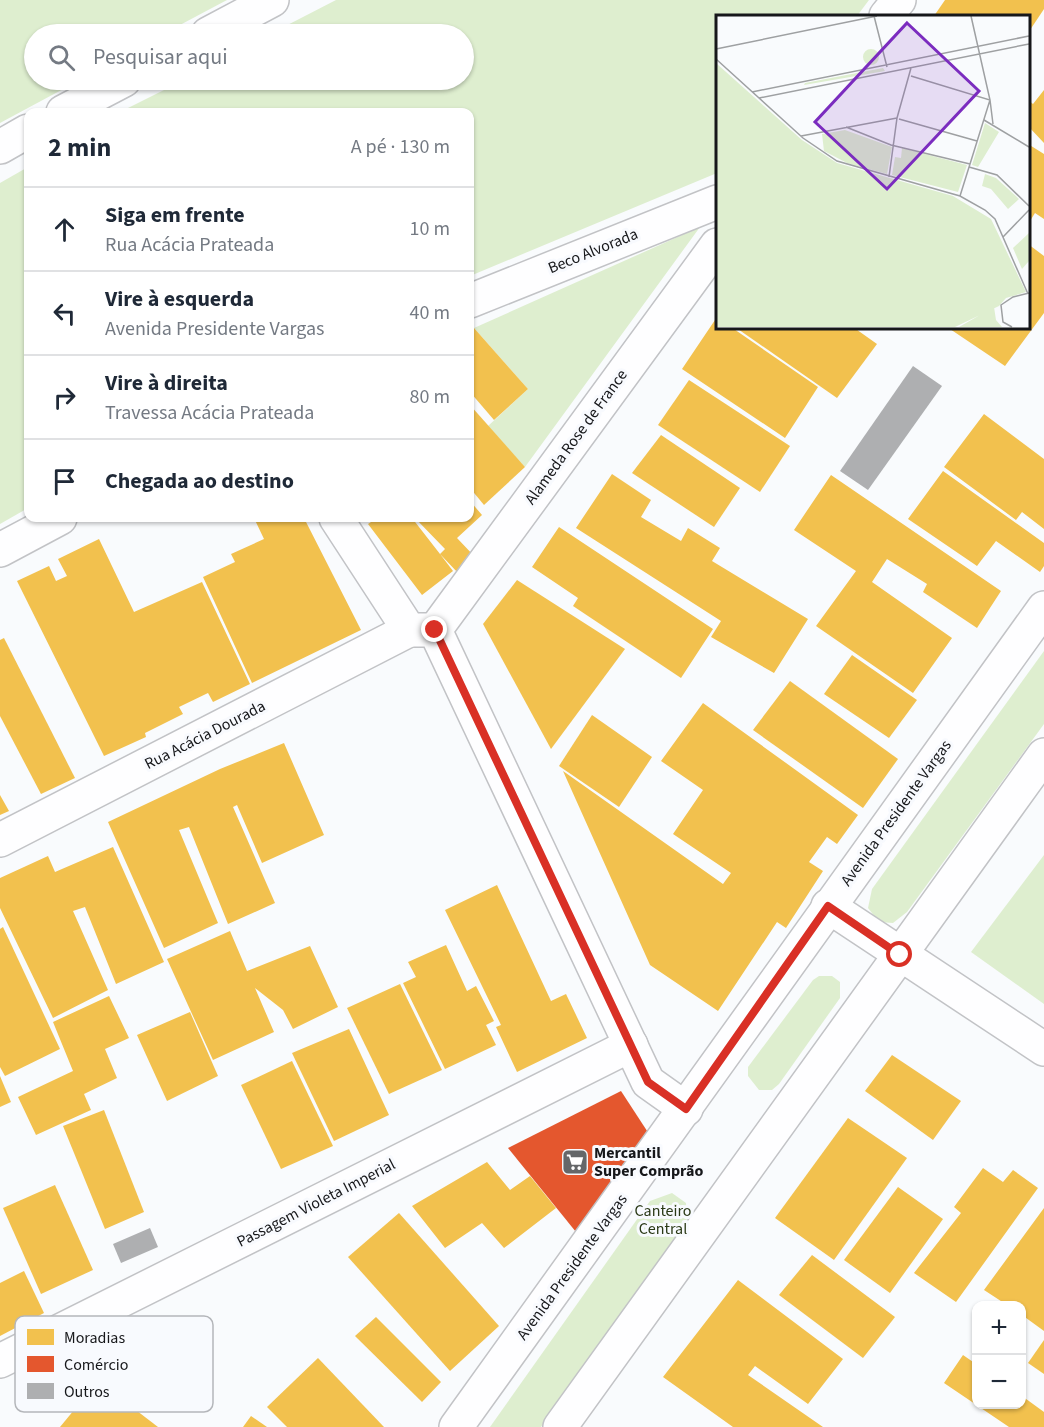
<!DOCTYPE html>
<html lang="pt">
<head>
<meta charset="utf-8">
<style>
	:root { --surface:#fff; --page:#f6f6f7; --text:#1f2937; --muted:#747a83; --line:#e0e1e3 }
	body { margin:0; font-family:"Source Sans 3",sans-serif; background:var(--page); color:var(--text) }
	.controls { position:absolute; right:18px; bottom:18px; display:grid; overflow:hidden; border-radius:12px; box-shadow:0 2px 4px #0004 }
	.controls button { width:54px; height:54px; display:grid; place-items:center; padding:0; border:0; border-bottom:2px solid var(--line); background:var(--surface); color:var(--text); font:30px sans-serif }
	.stop { position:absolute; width:18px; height:18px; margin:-14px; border:4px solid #d93025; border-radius:50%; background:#fff }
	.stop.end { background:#d93025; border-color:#fff; box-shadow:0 2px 6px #0008 }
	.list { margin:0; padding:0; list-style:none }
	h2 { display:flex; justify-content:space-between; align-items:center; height:78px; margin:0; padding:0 24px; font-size:26px }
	h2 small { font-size:20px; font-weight:400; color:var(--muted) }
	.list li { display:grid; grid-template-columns:39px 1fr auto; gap:18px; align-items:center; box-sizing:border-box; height:84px; padding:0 24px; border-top:2px solid var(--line) }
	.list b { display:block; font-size:22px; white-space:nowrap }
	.list p { margin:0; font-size:20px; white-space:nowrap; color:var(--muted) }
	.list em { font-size:20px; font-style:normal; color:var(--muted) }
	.icon { flex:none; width:33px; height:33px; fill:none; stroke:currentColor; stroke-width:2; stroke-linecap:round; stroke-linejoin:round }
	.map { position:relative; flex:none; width:1044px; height:1427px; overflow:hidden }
	.search { position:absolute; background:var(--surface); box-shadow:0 2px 4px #0004; left:24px; top:24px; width:450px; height:66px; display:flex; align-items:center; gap:15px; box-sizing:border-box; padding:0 21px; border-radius:33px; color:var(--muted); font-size:22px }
	.panel { position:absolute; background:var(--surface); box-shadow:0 2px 4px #0004; left:24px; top:108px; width:450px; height:414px; border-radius:12px }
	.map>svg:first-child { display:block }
	.green { fill:#deeecf }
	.homes { fill:#f2c14e }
	.shops { fill:#e4572e }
	.building { fill:#aeafb1 }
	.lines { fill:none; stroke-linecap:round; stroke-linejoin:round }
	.minor-casing { stroke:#c2c3c6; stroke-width:36 }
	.tertiary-casing { stroke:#c2c3c6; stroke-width:36 }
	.minor { stroke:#fefeff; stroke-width:33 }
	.tertiary { stroke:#fefeff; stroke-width:33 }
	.route { stroke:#d93025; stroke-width:8 }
	.labels { text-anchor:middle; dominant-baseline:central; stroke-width:6; stroke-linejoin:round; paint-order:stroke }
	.street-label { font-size:16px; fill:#16171a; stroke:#f8fafe }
	.poi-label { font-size:16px; font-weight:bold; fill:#16171a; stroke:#f8fafe; text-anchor:start }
	.park-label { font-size:16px; fill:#2a3916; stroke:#f8fafe }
	.inset-road { fill:none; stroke:#9ea0a2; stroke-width:1.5 }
	.view { fill:#7b2cbf; fill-opacity:0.15; stroke:#7b2cbf; stroke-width:3 }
	.inset-edge { fill:none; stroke:#16171a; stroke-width:3 }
	.key { fill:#f8fafe; stroke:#b4b6ba; stroke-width:1.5 }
	.key-label { font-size:16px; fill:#16171a }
</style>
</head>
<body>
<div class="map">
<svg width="1044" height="1427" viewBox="0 0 1044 1427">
	<rect width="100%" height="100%" fill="#f9fbfd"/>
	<g class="green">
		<polygon points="0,0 227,0 163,34 34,34 34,80 80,80 0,123"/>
		<polygon points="336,0 869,0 857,16 717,16 717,173 470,276 470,112 120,112 184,80 464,80 464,34 270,34"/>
		<polygon points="28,167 28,508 0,524 0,183"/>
		<polygon points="700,227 525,467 488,426 528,389 474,328"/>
		<polygon points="1044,651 1044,724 907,912 893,923 879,922 868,908 872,889"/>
		<polygon points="1044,855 1044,1004 971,952"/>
		<polygon points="819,976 832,976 840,982 840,998 779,1084 772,1090 759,1090 748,1076 748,1067 813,980"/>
		<polygon points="672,1193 686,1203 687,1224 541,1427 490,1427 650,1201"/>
	</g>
	<g class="homes">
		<polygon points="945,0 1044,0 1044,9 1028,33 1028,16 934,16"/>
		<polygon points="1044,90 1044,143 1028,126 1028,100 1033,104"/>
		<polygon points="1028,144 1044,154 1044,219 1035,213 1030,221 1028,219"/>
		<polygon points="1028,244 1044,256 1044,313 1005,366 947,327 1028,327"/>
		<polygon points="717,317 717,327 731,327 818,387 785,438 682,369"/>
		<polygon points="735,327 853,327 877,344 837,398"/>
		<polygon points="474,328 528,389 494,420 470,392 470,333"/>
		<polygon points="689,380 790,446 760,492 658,425"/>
		<polygon points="470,405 525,467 484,505 470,488"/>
		<polygon points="984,414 1044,459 1044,529 1022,512 1016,520 944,467"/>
		<polygon points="661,435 740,488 714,527 632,473"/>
		<polygon points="943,471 1044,543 1044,566 1040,572 996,541 977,566 908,519"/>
		<polygon points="612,474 651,500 641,517 681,541 688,528 720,548 712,561 808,619 774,673 711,637 721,621 576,528"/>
		<polygon points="831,475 1001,591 977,628 923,592 927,584 887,559 872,582 952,638 913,693 816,626 856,571 794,530"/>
		<polygon points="470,501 482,515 457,538 475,557 458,573 440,554 453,571 422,595 368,524 377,518 412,518 440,554 445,549 415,518 470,518"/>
		<polygon points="254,518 304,518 361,630 252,683 203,577 235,562 231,554 264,539"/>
		<polygon points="559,527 713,629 681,678 573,606 578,598 532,567"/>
		<polygon points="99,539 134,612 202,582 250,684 213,702 208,693 179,707 183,714 145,733 146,737 104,756 17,581 49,566 56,581 67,576 58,559"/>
		<polygon points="517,580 625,649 551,749 483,624"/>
		<polygon points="4,638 75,778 41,794 0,716 0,640"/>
		<polygon points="852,655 917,700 889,738 824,694"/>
		<polygon points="790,681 898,759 863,808 753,730"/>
		<polygon points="703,703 858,815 837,844 827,837 809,862 823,871 786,928 777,922 718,1011 650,965 563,771 723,884 731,873 673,834 703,790 661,761"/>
		<polygon points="592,715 652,757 619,807 559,766"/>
		<polygon points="284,743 324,835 262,863 237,805 233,807 275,903 228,924 189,827 179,830 218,923 164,948 108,822 220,769"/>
		<polygon points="0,795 9,811 0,815"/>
		<polygon points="113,847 164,962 116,984 85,907 73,911 108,990 53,1018 0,908 0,878 48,856 55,872"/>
		<polygon points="497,885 551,1001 566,994 587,1038 517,1072 496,1027 501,1025 445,910"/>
		<polygon points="3,927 60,1049 5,1076 0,1067 0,929"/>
		<polygon points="230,931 247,971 310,946 338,1007 293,1029 283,1010 255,988 274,1032 213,1060 167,959"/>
		<polygon points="446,945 467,991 476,986 494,1021 486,1025 496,1045 445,1069 403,983 416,977 408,962"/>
		<polygon points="400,984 442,1070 389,1094 347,1008"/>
		<polygon points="109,996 129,1038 105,1049 117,1078 84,1094 91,1110 36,1135 18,1097 73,1071 53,1022"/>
		<polygon points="190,1012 218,1076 167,1101 137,1035"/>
		<polygon points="349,1029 389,1115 334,1141 292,1053"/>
		<polygon points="892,1055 961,1101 933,1140 865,1091"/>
		<polygon points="292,1061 333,1146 281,1169 241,1085"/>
		<polygon points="0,1076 11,1102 0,1107"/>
		<polygon points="104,1110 144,1212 105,1229 63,1126"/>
		<polygon points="848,1118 907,1158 834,1260 775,1218"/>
		<polygon points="487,1162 510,1190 530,1176 556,1208 504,1248 482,1223 445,1248 412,1206"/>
		<polygon points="983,1168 1003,1182 1013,1170 1038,1188 956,1302 914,1273 961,1213 954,1207"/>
		<polygon points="55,1185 93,1270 41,1294 3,1208"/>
		<polygon points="898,1187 943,1219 890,1293 844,1260"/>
		<polygon points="1044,1208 1044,1331 1022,1315 1022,1305 1007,1305 984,1290"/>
		<polygon points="399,1213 499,1326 450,1371 348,1257"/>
		<polygon points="812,1255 895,1317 863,1358 779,1295"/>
		<polygon points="24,1271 44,1313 0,1336 0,1283"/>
		<polygon points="738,1280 843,1359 808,1404 755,1366 748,1375 823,1427 733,1427 663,1377"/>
		<polygon points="376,1317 441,1382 422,1402 355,1336"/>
		<polygon points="1044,1340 1044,1374 1028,1363"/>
		<polygon points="963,1355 976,1364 976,1404 1022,1404 1022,1396 1044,1412 1044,1427 1009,1427 944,1383"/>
		<polygon points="318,1358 384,1427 287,1427 267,1407"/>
		<polygon points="98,1381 158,1427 60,1427"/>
		<polygon points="251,1416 267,1427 243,1427"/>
	</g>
	<polygon class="shops" points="621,1091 651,1137 576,1232 508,1148"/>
	<g class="building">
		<polygon points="913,366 942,386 868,490 840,471"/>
		<polygon points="150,1228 158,1247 121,1263 113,1244"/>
	</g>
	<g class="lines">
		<defs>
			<g id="minor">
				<polyline points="886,16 899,0"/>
				<polyline points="208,34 272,0"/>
				<polyline points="63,112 124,80"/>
				<polyline points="0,147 28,131"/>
				<polyline points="470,301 717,202"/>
				<polyline points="336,518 409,630 435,630 648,1082 686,1109"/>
				<polyline points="0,550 60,518"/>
				<polyline points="435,630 717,245"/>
				<polyline points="0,840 409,630"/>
				<polyline points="828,906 1044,1049"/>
				<polyline points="0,1361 631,1045"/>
			</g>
			<g id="tertiary">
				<polyline points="456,1427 1044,608"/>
				<polyline points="560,1427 1044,755"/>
			</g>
		</defs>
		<use href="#minor" class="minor-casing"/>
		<use href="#tertiary" class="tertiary-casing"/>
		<use href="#minor" class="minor"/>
		<use href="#tertiary" class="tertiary"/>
	</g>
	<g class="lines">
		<polyline class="route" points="435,630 648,1082 686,1109 828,906 900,955"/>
	</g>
	<defs>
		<symbol id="supermarket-square" viewBox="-11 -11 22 22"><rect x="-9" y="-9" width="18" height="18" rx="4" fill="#656769" stroke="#f8fafe"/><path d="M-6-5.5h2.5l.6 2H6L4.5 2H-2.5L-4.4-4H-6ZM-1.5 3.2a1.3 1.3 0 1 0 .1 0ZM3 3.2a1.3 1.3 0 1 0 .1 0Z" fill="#fff"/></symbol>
	</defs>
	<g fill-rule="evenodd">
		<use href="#supermarket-square" x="560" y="1147" width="30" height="30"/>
	</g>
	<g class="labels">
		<g class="street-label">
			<text transform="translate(593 251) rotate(-22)">Beco Alvorada</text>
			<text transform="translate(576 437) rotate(-54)">Alameda Rose de France</text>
			<text transform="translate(205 735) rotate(-27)">Rua Acácia Dourada</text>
			<text transform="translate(896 813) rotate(-54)">Avenida Presidente Vargas</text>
			<text transform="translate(316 1203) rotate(-27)">Passagem Violeta Imperial</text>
			<text transform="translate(572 1267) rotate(-54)">Avenida Presidente Vargas</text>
		</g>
		<g class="poi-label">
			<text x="594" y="1153">Mercantil<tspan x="594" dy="18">Super Comprão</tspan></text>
		</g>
		<g class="park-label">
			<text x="663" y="1211">Canteiro<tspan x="663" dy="18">Central</tspan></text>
		</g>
	</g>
	<g transform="translate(716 15)">
		<rect width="314" height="314" fill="#f9fbfd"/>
		<path d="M147 42a8 8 0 1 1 16 0a8 8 0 1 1-16 0ZM 0,48 L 86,125 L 121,148 L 237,181 L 275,204 L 310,277 L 290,283 L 283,291 L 239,312 L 0,312 ZM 167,53 L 169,56 L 88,70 L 89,68 ZM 269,108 L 283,117 L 262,152 L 256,150 ZM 129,115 L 176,132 L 171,159 L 131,148 L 108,136 L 106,119 ZM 186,133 L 251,150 L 242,177 L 176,160 L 179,142 L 185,143 ZM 269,159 L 280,163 L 303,184 L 292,194 L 275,174 L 266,171 ZM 313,218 L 313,246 L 306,254 L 297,233 ZM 278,292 L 280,305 L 286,312 L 243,312 Z" fill="#deeecf"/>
		<path class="inset-road" d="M 158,1 L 171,52M 0,34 L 161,1M 0,44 L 87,123 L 121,146 L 244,181 L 269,195 L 279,204 L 312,279M 195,61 L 274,85 L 277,109M 36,77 L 313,21M 43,83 L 313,29M 183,104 L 261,126M 268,105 L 313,132M 130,112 L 175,130 L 254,149M 85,121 L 181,103M 253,152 L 281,160 L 313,191M 173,162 L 181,103 L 195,53M 244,181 L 274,85 L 255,1M 287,222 L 313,195M 296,312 L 287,307 L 285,290 L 297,282 L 313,278"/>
		<path class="view" d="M 191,8 L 263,76 L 171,174 L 99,107 Z"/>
		<rect width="314" height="314" class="inset-edge"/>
	</g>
	<rect x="15" y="1316" width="198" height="96" rx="9" class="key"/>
	<rect x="27" y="1329" width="27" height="16" fill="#f2c14e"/>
	<rect x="27" y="1356" width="27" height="16" fill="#e4572e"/>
	<rect x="27" y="1383" width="27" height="16" fill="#aeafb1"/>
	<g class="key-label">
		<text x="64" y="1343">Moradias</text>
		<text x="64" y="1370">Comércio</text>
		<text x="64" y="1397">Outros</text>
	</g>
</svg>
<div class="controls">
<button>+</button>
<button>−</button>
</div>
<div class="stop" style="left:900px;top:955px"></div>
<div class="stop end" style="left:435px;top:630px"></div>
<div class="search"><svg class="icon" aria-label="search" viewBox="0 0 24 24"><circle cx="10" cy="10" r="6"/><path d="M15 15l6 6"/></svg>Pesquisar aqui</div>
<section class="panel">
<h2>2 min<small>A pé · 130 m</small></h2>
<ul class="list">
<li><svg class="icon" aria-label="ahead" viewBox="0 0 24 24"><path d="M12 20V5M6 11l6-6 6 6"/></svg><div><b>Siga em frente</b><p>Rua Acácia Prateada</p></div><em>10 m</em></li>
<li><svg class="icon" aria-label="left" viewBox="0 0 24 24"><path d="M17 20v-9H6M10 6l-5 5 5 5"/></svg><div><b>Vire à esquerda</b><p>Avenida Presidente Vargas</p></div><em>40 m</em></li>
<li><svg class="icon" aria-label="right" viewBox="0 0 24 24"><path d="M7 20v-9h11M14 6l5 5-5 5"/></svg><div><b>Vire à direita</b><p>Travessa Acácia Prateada</p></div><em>80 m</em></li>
<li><svg class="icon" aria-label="arrive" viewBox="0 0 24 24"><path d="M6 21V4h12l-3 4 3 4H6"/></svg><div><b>Chegada ao destino</b></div></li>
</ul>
</section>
</div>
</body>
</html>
